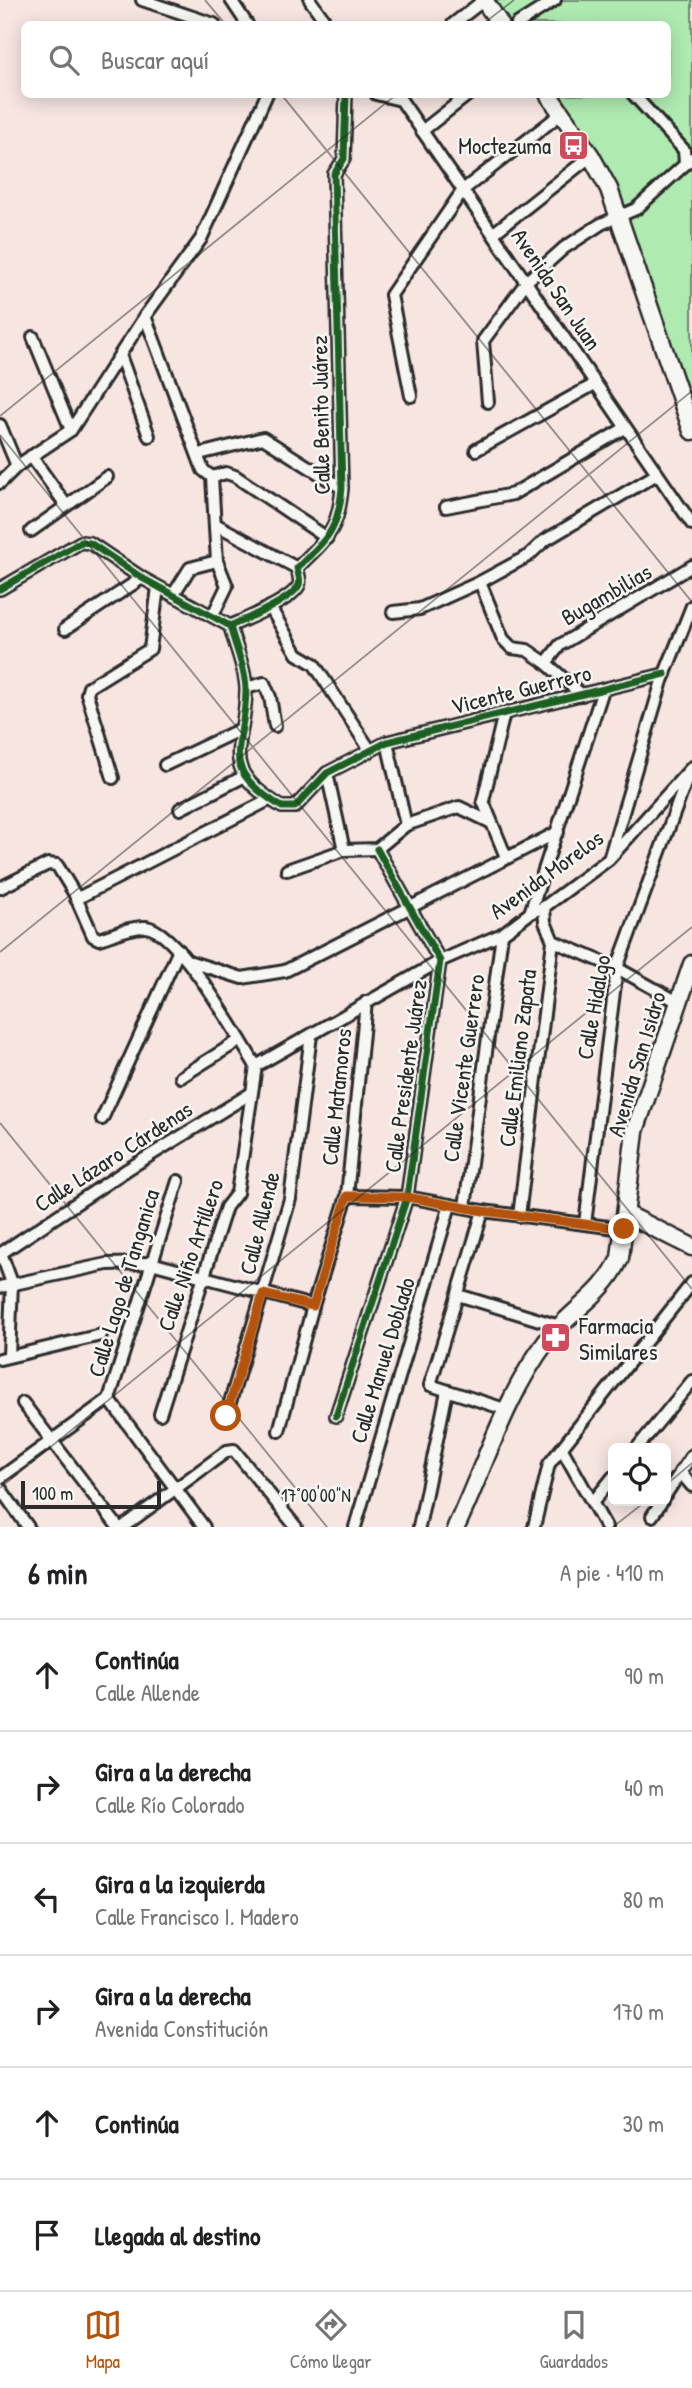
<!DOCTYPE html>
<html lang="es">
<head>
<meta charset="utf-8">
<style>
	:root { --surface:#fff; --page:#f2f2f2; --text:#202124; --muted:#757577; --line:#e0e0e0; --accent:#b45309 }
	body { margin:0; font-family:"Patrick Hand",sans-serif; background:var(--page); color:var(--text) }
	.controls { position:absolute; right:21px; bottom:21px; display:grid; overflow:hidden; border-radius:10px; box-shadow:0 4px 18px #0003 }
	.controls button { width:63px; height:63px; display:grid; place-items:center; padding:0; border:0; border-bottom:2px solid var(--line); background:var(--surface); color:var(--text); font:35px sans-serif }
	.scale { position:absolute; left:21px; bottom:18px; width:140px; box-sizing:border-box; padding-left:7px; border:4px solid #2b2b2b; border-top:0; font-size:19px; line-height:24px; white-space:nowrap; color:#2b2b2b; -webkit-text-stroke:5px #f6f6f2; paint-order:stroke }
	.stop { position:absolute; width:21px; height:21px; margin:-16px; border:5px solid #b45309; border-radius:50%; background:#fff }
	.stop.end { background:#b45309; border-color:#fff; box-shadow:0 2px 7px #0008 }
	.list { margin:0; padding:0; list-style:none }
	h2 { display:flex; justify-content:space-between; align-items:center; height:91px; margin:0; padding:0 28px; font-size:30px }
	h2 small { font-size:23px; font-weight:400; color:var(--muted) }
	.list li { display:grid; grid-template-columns:46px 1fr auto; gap:21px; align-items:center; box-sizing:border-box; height:112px; padding:0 28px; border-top:2px solid var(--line) }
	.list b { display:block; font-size:26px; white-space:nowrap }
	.list p { margin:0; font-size:23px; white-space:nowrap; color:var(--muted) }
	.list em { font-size:23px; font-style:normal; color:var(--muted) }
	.icon { flex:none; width:38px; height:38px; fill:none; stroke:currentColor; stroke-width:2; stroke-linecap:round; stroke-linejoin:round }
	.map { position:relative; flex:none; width:692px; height:1527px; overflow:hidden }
	.search { position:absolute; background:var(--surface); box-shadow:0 4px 18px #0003; left:21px; right:21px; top:21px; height:77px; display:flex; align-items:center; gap:18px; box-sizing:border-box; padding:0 24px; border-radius:10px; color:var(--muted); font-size:26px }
	.sheet { height:763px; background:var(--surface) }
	nav { display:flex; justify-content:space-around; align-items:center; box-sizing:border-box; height:98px; border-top:2px solid var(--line); background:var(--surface); font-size:19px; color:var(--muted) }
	nav a { display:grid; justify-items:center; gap:4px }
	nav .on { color:var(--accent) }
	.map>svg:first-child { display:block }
	.green { fill:#afebb1; stroke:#6d8b6e; stroke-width:2 }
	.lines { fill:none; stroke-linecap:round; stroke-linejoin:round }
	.street-casing { stroke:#2b2b2b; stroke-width:16 }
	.secondary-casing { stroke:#2b2b2b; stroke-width:21 }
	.street { stroke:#f6f6f2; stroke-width:10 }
	.secondary { stroke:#f6f6f2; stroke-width:16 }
	.cycleway-casing { stroke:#f6f6f2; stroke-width:11 }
	.cycleway { stroke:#1b5e20; stroke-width:7 }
	.route { stroke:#b45309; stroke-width:9 }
	.ticks { fill:none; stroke:#2b2b2b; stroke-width:2; stroke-opacity:0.45 }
	.labels { text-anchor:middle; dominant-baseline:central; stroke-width:5; stroke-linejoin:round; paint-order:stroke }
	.poi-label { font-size:23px; fill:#2b2b2b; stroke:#f6f6f2; text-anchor:end }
	.street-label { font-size:23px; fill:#2b2b2b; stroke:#f6f6f2 }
	.ticks-label { font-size:18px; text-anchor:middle; fill:#2b2b2b; stroke:#f6f6f2; stroke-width:5; stroke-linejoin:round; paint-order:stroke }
</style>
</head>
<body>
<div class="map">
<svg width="692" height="1527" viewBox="0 0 692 1527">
	<rect width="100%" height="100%" fill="#f7e5e2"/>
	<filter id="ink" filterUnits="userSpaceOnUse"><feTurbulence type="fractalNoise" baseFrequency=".0143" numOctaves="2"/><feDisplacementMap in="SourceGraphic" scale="14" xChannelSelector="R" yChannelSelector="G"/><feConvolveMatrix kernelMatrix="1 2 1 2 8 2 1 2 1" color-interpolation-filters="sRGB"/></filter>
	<g filter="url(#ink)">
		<polygon class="green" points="484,0 692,0 692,428 617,218 542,95 668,94 668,24 499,24"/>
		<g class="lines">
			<defs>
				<g id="street">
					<polyline points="142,0 214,24"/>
					<polyline points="231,0 247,24"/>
					<polyline points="310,0 327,24"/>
					<polyline points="453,24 484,0"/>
					<polyline points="517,24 555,0"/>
					<polyline points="376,94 401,100 692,524"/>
					<polyline points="633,94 684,150 685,163"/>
					<polyline points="422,131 469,94"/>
					<polyline points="494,233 591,156"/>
					<polyline points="145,316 203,470 212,477 217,561 227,586 213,615"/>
					<polyline points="33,337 71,430"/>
					<polyline points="120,355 149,436"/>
					<polyline points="411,396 391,295 463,190 562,113"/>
					<polyline points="488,402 483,341 527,281 564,248 601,224 636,209 692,158"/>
					<polyline points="0,425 17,466"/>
					<polyline points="476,450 595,384"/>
					<polyline points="199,454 263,438 342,488"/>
					<polyline points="31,456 66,505"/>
					<polyline points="212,477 226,473 235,476 327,538"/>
					<polyline points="0,483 17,466 71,430 145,316 201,239 267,94"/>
					<polyline points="446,507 513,494 625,428"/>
					<polyline points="217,525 297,568"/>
					<polyline points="31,531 107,477"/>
					<polyline points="480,582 503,639 512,648 527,650 546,663 582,695"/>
					<path d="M 0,589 L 81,542 L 90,543 L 142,578 L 230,626 C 246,619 292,600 299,585 C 301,579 298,574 297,568 C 327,538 338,532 342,488 L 334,174 L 344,159 L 346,94"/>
					<polyline points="173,595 190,568 217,561"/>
					<polyline points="270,607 297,654 314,664 370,750"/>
					<polyline points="393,612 420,609 480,582 528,556 544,541 657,474"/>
					<path d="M 230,626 C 235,646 246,670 246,690 C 245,751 215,766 282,807 L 295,807 L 327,773 L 387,742 L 665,674"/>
					<polyline points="65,629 142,578"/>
					<polyline points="546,663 560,645 692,566"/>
					<polyline points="246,688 264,683 270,697 275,726"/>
					<polyline points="504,713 483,801 506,857"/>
					<polyline points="387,742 406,825"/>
					<polyline points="165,765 241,729"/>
					<polyline points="327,773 344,850"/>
					<polyline points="113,778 87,694 89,687 150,649 158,587"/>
					<polyline points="180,809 245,776"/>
					<polyline points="610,856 662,681 692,606"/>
					<polyline points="287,870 344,850 377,849 406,825 459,807 490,822"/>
					<path d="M 0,888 L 48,864 L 57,865 L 74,893 L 93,936 L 99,939 C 112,935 132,926 146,927 C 179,931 238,1037 256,1066"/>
					<polyline points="76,899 269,800"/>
					<polyline points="530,913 603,690"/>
					<polyline points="553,941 617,968 678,1002"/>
					<polyline points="188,961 242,978 285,971 558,832"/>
					<polyline points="256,1066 440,961 502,934 530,913 544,907 609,859 692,767"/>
					<polyline points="181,1077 240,1040"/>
					<polyline points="102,1119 179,950"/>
					<polyline points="347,1196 407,1197 483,1211 624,1229"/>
					<polyline points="465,1207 502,934"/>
					<polyline points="483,1211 430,1385 508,1410"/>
					<polyline points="519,1216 553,941 545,922 544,907"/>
					<polyline points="585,1224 617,968 689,773"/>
					<polyline points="1,1253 12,1283 9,1356"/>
					<polyline points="0,1254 128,1169 250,1094"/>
					<polyline points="0,1287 107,1264 151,1263 313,1306"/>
					<polyline points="458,1295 559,1326"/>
					<polyline points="0,1359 101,1335"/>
					<polyline points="109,1399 178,1181"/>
					<polyline points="109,1399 204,1527"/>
					<polyline points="23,1403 118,1527"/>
					<polyline points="160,1414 226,1207 237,1193 256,1066"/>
					<polyline points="226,1416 290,1199 311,1035"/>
					<polyline points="336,1416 407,1197 440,961 377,849"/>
					<polyline points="279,1431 313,1306 347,1196 366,1002"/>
					<polyline points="637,1448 692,1381"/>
					<polyline points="562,1449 606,1527"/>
					<polyline points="680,1472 692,1486"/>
					<polyline points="0,1478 109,1399"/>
					<polyline points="0,1488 28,1527"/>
					<polyline points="666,1494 692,1455"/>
					<polyline points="593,1502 613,1477"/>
					<polyline points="652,1516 662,1501"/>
					<polyline points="123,1527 227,1451 234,1450 296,1527"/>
					<polyline points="355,1527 450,1205"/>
					<polyline points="419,1527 447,1391"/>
					<polyline points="534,1527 549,1464 692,1283"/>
				</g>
				<g id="secondary">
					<polyline points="484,0 500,24"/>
					<polyline points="548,94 591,156 609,189 692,431"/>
					<polyline points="626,1214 692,1247"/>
					<path d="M 456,1527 C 484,1468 506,1395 546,1342 C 569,1311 604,1295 620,1258 L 635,1131 L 692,964"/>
				</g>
			</defs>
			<use href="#street" class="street-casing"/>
			<use href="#secondary" class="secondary-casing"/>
			<use href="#street" class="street"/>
			<use href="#secondary" class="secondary"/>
			<defs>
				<g id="cycleway">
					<path d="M 0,589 L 81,542 L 90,543 L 142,578 L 230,626 C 246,619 292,600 299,585 C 301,579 298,574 297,568 C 327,538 338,532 342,488 L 334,174 L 344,159 L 346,94"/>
					<path d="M 230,626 C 235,646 246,670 246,690 C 245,751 215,766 282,807 L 295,807 L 327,773 L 387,742 L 665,674"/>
					<polyline points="336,1416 407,1197 440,961 377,849"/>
				</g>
			</defs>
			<use href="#cycleway" class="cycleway-casing"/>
			<use href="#cycleway" class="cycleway"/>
		</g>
	</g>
	<g class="lines" filter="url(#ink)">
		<polyline class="route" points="226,1416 263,1294 313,1306 347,1196 407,1197 483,1211 624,1229"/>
	</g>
	<path class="ticks" d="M 205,0 L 225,24M 483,24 L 514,0M 281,94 L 692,602M 0,416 L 397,94M 0,435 L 692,1289M 0,952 L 692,391M 0,1123 L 327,1527M 666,1485 L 692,1463M 0,1488 L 692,927M 613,1527 L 646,1501"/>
	<defs>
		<symbol id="bus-square" viewBox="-11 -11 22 22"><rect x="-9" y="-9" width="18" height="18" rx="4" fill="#d1495b" stroke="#f6f6f2"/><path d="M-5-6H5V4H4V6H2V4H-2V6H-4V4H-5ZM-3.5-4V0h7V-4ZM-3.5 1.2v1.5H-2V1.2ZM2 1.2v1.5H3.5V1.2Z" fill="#fff"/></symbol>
		<symbol id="pharmacy-square" viewBox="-11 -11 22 22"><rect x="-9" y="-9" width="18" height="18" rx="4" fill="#d1495b" stroke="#f6f6f2"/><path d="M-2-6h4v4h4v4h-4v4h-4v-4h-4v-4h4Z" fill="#fff"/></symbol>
	</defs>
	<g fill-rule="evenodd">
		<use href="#bus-square" x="556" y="128" width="35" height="35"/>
		<use href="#pharmacy-square" x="538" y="1320" width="35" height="35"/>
	</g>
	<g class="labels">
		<g class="poi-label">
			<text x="551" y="145">Moctezuma</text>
			<text x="579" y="1325" text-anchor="start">Farmacia<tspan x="579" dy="26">Similares</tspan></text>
		</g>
		<g class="street-label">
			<text transform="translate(557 289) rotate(56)">Avenida San Juan</text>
			<text transform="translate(320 415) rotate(-91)">Calle Benito Juárez</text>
			<text transform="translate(606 594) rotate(-30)">Bugambilias</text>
			<text transform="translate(521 689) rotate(-14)">Vicente Guerrero</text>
			<text transform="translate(546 874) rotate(-36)">Avenida Morelos</text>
			<text transform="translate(593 1007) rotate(-80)">Calle Hidalgo</text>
			<text transform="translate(517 1058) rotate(-83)">Calle Emiliano Zapata</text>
			<text transform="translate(636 1064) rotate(-73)">Avenida San Isidro</text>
			<text transform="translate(463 1068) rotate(-82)">Calle Vicente Guerrero</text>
			<text transform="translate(405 1076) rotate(-82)">Calle Presidente Juárez</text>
			<text transform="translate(336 1097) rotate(-84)">Calle Matamoros</text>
			<text transform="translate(113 1156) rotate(-33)">Calle Lázaro Cárdenas</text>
			<text transform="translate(259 1223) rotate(-76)">Calle Allende</text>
			<text transform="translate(190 1255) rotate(-71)">Calle Niño Artillero</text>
			<text transform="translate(123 1283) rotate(-73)">Calle Lago de Tanganica</text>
			<text transform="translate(382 1360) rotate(-73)">Calle Manuel Doblado</text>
		</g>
	</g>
	<g class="ticks-label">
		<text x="316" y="1502">17°00'00"N</text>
	</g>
</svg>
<div class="controls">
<button><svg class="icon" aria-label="locate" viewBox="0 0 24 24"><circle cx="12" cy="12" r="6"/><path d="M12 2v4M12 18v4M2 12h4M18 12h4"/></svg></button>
</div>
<div class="scale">100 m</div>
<div class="stop" style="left:226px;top:1416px"></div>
<div class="stop end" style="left:624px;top:1229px"></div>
<div class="search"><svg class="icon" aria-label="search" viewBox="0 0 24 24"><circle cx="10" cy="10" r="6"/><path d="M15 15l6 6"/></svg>Buscar aquí</div>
</div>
<section class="sheet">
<h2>6 min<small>A pie · 410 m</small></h2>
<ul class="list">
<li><svg class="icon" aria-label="ahead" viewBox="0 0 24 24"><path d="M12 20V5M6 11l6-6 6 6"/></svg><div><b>Continúa</b><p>Calle Allende</p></div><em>90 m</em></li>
<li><svg class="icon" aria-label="right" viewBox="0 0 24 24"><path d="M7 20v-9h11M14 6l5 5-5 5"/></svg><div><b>Gira a la derecha</b><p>Calle Río Colorado</p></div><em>40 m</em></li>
<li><svg class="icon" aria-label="left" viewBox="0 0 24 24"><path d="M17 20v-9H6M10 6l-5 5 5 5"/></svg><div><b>Gira a la izquierda</b><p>Calle Francisco I. Madero</p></div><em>80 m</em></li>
<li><svg class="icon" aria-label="right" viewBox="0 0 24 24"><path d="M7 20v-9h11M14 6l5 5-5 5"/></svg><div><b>Gira a la derecha</b><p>Avenida Constitución</p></div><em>170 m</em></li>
<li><svg class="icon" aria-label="ahead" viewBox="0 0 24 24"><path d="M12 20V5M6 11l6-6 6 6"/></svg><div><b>Continúa</b></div><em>30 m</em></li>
<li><svg class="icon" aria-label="arrive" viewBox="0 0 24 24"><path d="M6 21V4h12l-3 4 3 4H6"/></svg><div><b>Llegada al destino</b></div></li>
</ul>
</section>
<nav>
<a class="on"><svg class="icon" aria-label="map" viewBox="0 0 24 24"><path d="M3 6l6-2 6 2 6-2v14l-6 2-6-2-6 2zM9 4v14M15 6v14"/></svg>Mapa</a>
<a><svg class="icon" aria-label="directions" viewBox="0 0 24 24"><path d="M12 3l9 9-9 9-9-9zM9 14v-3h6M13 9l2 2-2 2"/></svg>Cómo llegar</a>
<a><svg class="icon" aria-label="saved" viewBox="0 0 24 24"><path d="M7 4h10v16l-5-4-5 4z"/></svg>Guardados</a>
</nav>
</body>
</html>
